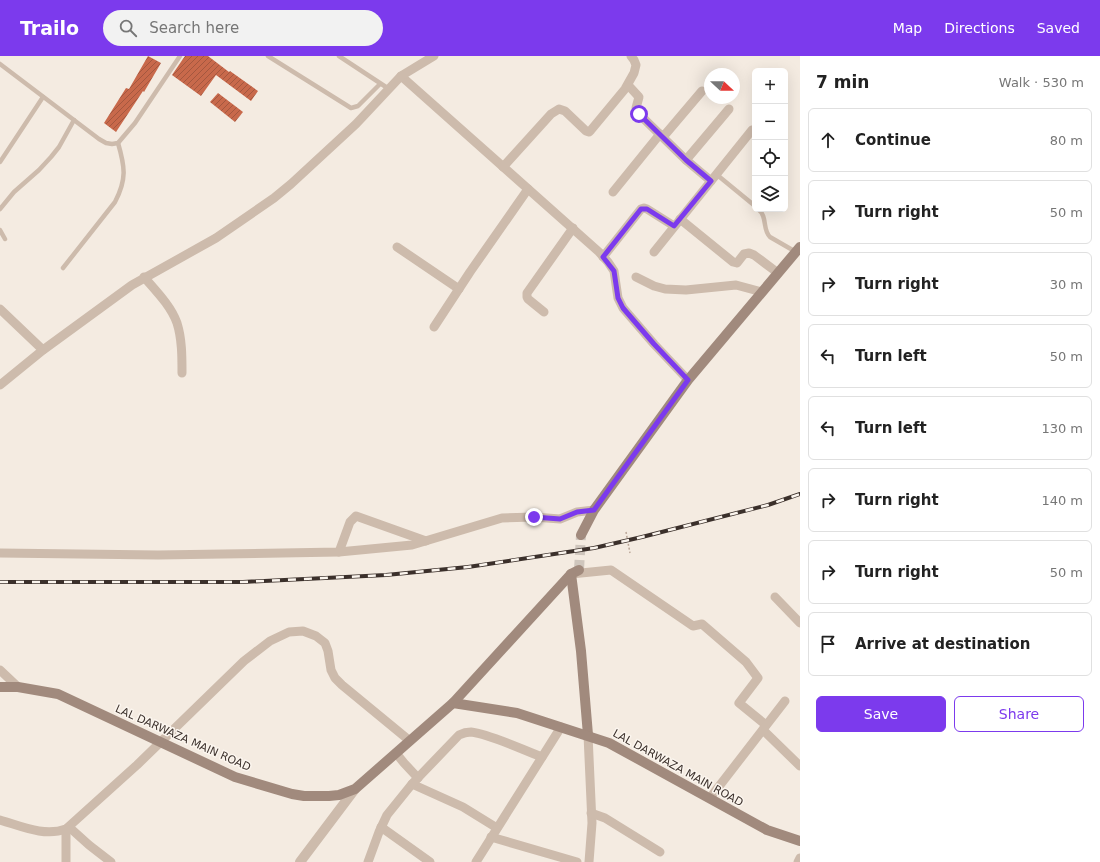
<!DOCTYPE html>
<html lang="en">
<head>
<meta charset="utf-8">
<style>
	:root { --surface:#fff; --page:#f2f2f2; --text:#222; --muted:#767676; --line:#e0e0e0; --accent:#7c3aed }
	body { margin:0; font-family:"DejaVu Sans",sans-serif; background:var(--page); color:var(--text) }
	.controls { position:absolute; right:12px; top:12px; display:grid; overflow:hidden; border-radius:6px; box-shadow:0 4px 16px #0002 }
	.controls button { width:36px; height:36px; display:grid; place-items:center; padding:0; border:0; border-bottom:1px solid var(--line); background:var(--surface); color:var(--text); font:20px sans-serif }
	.compass { position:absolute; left:704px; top:12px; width:36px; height:36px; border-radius:50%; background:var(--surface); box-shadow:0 4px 16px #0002; rotate:112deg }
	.stop { position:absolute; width:12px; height:12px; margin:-9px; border:3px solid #7c3aed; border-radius:50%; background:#fff }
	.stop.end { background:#7c3aed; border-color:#fff; box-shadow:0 1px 4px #0008 }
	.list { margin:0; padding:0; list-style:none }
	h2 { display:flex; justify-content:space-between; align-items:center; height:52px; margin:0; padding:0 16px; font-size:17px }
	h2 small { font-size:13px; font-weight:400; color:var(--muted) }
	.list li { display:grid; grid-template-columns:26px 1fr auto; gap:12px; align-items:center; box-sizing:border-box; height:64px; margin:0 8px 8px; padding:0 8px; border:1px solid var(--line); border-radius:6px }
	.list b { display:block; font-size:15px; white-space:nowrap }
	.list em { font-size:13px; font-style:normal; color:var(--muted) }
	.actions { display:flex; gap:8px; padding:12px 16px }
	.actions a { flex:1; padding:9px 0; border:1px solid var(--accent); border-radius:6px; text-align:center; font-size:14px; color:var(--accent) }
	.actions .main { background:var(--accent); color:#fff }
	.icon { flex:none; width:22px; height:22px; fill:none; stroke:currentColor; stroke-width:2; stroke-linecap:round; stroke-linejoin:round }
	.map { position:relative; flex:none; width:800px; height:806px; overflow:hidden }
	header { display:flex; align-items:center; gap:24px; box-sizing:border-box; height:56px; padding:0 20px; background:var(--accent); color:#fff }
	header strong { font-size:19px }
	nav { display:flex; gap:22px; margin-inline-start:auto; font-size:14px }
	.search { width:280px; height:36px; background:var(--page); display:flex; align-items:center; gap:10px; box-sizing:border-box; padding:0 14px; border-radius:22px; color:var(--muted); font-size:15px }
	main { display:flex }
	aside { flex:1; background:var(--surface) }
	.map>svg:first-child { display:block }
	.building { fill:url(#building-hatch) }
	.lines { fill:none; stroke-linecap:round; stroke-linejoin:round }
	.secondary-tunnel { stroke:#cfc6bd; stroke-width:10; stroke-dasharray:10 5; stroke-linecap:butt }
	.path { stroke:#b9a596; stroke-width:1.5; stroke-dasharray:2 2; stroke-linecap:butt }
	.service { stroke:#cdbbac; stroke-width:4.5 }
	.minor { stroke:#cdbbac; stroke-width:9 }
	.tertiary { stroke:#cdbbac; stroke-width:10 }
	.secondary { stroke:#a18a7d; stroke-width:10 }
	.rail-casing { stroke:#3b302b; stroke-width:4 }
	.rail { stroke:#fbf5ee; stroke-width:2.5; stroke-dasharray:8; stroke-linecap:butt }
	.route { stroke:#7c3aed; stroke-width:5 }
	.labels { text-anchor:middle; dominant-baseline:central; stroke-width:3; stroke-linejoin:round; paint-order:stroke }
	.street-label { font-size:11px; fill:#3b302b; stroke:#fbf5ee }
</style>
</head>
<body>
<header>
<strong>Trailo</strong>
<div class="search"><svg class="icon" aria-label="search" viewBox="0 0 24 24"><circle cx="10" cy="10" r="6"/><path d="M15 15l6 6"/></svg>Search here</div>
<nav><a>Map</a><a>Directions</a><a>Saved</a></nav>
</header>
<main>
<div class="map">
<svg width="800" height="806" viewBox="0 0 800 806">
	<defs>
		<pattern id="building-hatch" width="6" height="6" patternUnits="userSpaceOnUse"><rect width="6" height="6" fill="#c8694b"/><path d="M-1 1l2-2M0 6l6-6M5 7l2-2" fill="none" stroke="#a4573f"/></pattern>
	</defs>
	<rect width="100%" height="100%" fill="#f4ebe1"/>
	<g class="building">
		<polygon points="148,0 161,7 144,36 143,35 116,76 104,67 126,32 129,33"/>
		<polygon points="185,0 208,0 229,16 230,15 258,35 251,45 216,19 201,40 172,19"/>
		<polygon points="218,37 243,56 235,66 210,46"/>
	</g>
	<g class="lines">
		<polyline class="secondary-tunnel" points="579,514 581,479"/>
		<polyline class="path" points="626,476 630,497"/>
		<g class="service">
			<polyline points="268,0 351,52 358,50 380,28"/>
			<polyline points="339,0 389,33"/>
			<polyline points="0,8 99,83 106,87 112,88 118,87 135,67 180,0"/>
			<polyline points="0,106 43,41"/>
			<polyline points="716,118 755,150"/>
			<polyline points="0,153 14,136 39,114 51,101 59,91 74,64"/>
			<path d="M 758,153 C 768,161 762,173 770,181 L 796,196"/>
			<polyline points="0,174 5,183"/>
			<path d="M 63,212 L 115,146 C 127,123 125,111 118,87"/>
		</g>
		<g class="minor">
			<polyline points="401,20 599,196 608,206 614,215 618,242 623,252 654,288 688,324"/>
			<polyline points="628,29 639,41 636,52 638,57 686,104 711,125"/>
			<polyline points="663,81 702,35"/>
			<polyline points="686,104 729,53"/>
			<polyline points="503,111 551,58 559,53 565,55 586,75 589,76 591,74 625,33 634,17 636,9 634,4 631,0"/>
			<polyline points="613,136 660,78"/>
			<polyline points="680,163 733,206 737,207 744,198 749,197 754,199 778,217"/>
			<polyline points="397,191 459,233"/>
			<polyline points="654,196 752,74"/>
			<polyline points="603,201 641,153 644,152 647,153 674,170"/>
			<path d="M 144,221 C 156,235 171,250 177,267 C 182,283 182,300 182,317"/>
			<polyline points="636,221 654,230 665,233 686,234 736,229 762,236"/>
			<polyline points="0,253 43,294"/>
			<polyline points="544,256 528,243 527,241 527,237 573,172"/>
			<polyline points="434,271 470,216 528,133"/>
			<polyline points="0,329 43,294 132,229 216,182 274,142 291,128 356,68 401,20 434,0"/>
			<polyline points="339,496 350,466 356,460 426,485"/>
			<polyline points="0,497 158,499 339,496 412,489 502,462 534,461 560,463 577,456 594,454"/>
			<polyline points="571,518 611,514 693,570 702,568 746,606 758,622 739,647 766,669"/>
			<polyline points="775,541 800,567"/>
			<polyline points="0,614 18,631"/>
			<polyline points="763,674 800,710"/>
			<polyline points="588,679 592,767 589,806"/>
			<polyline points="396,697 404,707 418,722"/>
			<polyline points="412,728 463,751 497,772"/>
			<polyline points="710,742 785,645"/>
			<polyline points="591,757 605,762 660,796"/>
			<path d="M 0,764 C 21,770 44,781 66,773 L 137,709 L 244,605 L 270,585 L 289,576 L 303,575 L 316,580 L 325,587 L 328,595 L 331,614 L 335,622 L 342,629 L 410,685"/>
			<polyline points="69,771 89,789 111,806"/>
			<polyline points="381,771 430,806"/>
			<polyline points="66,773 66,806"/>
			<polyline points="491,781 577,806"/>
			<path d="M 368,806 L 379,776 L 387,759 L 412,728 L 459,679 C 463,677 467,676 471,676 C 490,678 523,694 542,701"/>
			<polyline points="476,806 561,671"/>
			<polyline points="798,806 800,802"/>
		</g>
		<polyline class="tertiary" points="300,806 355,733"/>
		<g class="secondary">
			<polyline points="581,479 594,454 688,324 800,191"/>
			<polyline points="579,514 571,518 581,595 588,679"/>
			<polyline points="0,631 18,631 58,638 235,721 292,738 304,740 329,740 339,739 355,733 453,647 517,657 609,687 767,774 800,785"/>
			<polyline points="453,647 571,518"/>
		</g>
		<defs>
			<polyline id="rail" points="0,526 243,526 386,519 468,511 594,492 642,481 768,449 800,438"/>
		</defs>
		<use href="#rail" class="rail-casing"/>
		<use href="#rail" class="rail"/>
	</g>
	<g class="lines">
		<polyline class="route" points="534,461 560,463 577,456 594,454 688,324 654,288 623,252 618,242 614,215 603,201 641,153 647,153 674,170 711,125 686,104 639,58"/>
	</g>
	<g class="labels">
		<g class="street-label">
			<text transform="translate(183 682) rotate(24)">LAL DARWAZA MAIN ROAD</text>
			<text transform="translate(678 712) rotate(29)">LAL DARWAZA MAIN ROAD</text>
		</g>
	</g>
</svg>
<div class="controls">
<button>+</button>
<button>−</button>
<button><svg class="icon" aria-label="locate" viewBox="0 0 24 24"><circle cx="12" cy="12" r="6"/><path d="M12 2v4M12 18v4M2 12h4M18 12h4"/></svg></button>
<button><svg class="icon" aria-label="layers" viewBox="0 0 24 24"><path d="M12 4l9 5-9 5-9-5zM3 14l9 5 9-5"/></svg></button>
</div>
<svg class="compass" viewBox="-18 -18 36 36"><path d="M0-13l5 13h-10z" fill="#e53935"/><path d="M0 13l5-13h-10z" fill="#767676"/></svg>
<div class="stop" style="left:639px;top:58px"></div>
<div class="stop end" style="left:534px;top:461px"></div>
</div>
<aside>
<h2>7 min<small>Walk · 530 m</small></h2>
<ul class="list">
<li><svg class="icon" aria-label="ahead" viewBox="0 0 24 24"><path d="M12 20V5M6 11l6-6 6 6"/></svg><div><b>Continue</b></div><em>80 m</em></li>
<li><svg class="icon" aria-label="right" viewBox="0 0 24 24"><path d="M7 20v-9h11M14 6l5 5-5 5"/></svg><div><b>Turn right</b></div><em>50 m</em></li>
<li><svg class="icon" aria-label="right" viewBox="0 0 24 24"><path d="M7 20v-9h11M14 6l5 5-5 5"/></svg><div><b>Turn right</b></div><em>30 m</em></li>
<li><svg class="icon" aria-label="left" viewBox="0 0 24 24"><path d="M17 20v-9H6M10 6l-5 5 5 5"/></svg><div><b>Turn left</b></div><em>50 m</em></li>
<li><svg class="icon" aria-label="left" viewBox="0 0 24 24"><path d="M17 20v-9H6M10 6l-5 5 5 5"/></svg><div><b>Turn left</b></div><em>130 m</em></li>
<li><svg class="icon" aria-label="right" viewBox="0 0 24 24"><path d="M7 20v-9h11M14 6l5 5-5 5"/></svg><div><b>Turn right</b></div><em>140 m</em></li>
<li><svg class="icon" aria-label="right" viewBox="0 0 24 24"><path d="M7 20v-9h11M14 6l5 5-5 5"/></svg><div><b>Turn right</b></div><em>50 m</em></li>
<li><svg class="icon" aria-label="arrive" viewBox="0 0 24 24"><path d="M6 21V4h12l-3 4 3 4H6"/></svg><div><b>Arrive at destination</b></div></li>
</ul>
<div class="actions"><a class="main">Save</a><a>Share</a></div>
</aside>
</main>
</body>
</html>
